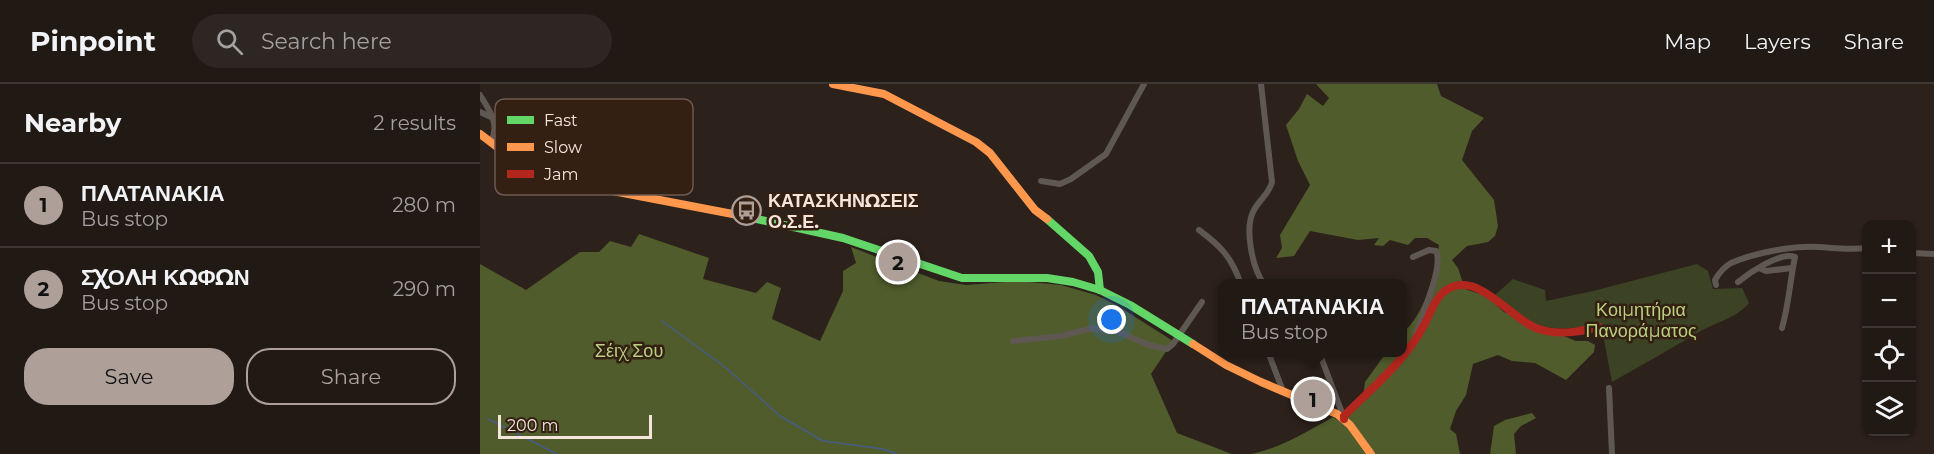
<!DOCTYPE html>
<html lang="en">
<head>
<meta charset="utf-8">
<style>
	:root { --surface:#211914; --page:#2d2622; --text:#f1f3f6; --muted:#a2a0a0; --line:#3e3834; --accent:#aea099 }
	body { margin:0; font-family:Montserrat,sans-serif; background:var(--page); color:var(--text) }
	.controls { position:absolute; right:18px; bottom:18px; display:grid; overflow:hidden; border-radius:12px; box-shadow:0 2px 4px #0004 }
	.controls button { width:54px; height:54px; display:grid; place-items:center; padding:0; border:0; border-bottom:2px solid var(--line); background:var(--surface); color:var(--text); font:30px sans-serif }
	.scale { position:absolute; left:18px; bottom:15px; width:154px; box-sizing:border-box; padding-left:6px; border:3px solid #f4e5dd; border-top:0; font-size:16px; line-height:21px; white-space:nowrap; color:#f4e5dd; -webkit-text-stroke:4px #341f13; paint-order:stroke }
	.you { position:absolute; left:632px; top:236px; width:21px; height:21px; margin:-15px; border:4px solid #fff; border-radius:50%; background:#1a73e8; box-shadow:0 0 0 9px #1a73e833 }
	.badge { display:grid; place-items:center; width:39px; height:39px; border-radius:50%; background:var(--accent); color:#111; font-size:20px; font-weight:700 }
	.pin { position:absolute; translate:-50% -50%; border:3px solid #fff; box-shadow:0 2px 6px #0006 }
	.popup { position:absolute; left:738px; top:195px; width:189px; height:78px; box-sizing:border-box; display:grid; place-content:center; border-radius:12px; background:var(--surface); filter:drop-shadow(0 2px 4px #0005); font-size:20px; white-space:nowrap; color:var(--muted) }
	.popup b { font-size:22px; color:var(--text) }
	.popup::after { content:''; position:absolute; left:50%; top:100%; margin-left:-12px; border:12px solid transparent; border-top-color:var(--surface) }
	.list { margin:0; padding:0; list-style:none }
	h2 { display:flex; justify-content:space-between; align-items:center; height:78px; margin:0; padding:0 24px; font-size:26px }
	h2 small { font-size:20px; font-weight:400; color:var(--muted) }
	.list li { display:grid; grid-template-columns:39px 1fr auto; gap:18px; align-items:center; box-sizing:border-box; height:84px; padding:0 24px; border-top:2px solid var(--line) }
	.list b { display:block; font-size:22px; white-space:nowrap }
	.list p { margin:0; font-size:20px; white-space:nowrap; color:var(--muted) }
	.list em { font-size:20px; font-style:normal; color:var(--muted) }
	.actions { display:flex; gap:12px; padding:18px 24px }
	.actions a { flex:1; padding:14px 0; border:2px solid var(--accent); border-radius:24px; text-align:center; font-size:21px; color:var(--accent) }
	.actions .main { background:var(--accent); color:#111 }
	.icon { flex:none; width:33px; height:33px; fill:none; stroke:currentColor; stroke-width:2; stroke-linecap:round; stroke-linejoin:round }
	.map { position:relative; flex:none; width:1454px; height:370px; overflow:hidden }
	header { display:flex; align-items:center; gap:36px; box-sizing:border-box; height:84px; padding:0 30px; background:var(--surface); border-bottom:2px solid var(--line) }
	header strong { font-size:28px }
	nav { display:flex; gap:33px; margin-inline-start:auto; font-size:21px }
	.search { width:420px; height:54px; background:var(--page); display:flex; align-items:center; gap:15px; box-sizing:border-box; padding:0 21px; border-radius:33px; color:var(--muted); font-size:22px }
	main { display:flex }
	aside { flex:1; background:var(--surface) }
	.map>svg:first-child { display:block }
	.green { fill:#3c4324 }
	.forest { fill:#505c2c }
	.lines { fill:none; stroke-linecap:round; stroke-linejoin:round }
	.stream { stroke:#465d86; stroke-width:1.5 }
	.street { stroke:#5f5852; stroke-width:6 }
	.fast { stroke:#63d668; stroke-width:8 }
	.slow { stroke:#ff974d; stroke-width:8 }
	.jam { stroke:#b3261e; stroke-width:8 }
	.labels { text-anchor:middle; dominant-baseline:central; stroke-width:5; stroke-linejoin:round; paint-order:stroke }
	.poi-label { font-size:18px; font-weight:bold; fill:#f4e5dd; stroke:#341f13; text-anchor:start }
	.park-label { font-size:18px; fill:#b9d17f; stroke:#341f13 }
	.key { fill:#341f13; stroke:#6e5a50; stroke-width:1.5 }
	.key-label { font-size:16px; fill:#f4e5dd }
</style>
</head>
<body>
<header>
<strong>Pinpoint</strong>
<div class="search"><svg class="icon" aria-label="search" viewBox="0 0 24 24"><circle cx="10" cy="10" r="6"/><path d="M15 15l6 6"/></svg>Search here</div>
<nav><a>Map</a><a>Layers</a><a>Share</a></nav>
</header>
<main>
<aside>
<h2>Nearby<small>2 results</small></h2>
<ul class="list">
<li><span class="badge">1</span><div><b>ΠΛΑΤΑΝΑΚΙΑ</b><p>Bus stop</p></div><em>280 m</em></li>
<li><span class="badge">2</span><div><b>ΣΧΟΛΗ ΚΩΦΩΝ</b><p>Bus stop</p></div><em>290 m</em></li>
</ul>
<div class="actions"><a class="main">Save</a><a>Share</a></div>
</aside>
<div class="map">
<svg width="1454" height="370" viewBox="0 0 1454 370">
	<rect width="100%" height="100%" fill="#2c211b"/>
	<path class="green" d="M 1217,180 L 1228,187 L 1233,205 L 1262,204 L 1269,219 C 1258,233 1237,238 1221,247 C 1192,264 1162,281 1132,298 L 1121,240 C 1098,244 1067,249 1045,235 C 1035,229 1025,219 1015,211 L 1033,195 L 1065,206 L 1066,217 L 1113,207 Z"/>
	<g class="forest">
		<path d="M 836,0 L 957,0 L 961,12 L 1004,34 L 992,47 L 982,76 L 1014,116 L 1018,142 L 1015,152 L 1008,158 L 987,162 L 972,176 L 978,184 L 985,205 L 1006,212 L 1024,228 L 1096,257 L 1108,257 L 1115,261 L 1114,268 L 1086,296 L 1055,279 L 1032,277 L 1018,271 L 993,280 L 986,311 L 976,327 L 970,345 L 976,350 L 980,370 L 771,370 C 799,365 828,347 853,333 L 866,342 L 868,330 L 883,314 L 885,298 L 906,269 L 923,268 L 923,249 C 946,228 954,191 959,161 L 947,154 L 935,154 L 928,161 L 910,156 L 903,162 L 894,161 L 899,154 L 878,156 L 830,147 L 814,172 L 796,174 L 802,164 L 800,151 L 830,101 L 818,77 L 806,41 L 819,25 L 827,10 L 843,22 L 849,14 Z"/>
		<polygon points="159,150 229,174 223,195 276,209 287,198 301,204 292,235 340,257 363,207 363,187 376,179 371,163 459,197 486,201 539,197 581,201 616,211 638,222 693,257 671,290 697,349 752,370 0,370 0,180 46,206 100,168 119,168 130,157 151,163"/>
		<polygon points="1052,329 1056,334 1041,342 1034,350 1036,370 1010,370 1014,342 1025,336"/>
	</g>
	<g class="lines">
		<g class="stream">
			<polyline points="182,237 245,283 300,332 343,357 403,365 417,370"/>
			<polyline points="8,335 77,370"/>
		</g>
		<g class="street">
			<path d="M 781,0 L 792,98 C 789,110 780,115 774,126 C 764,143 772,184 784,200"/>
			<path d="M 0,11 C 10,27 20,40 11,58"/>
			<polyline points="0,28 13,34"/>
			<polyline points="15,40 37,45 51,38 75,32"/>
			<polyline points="561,97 580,100 591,95 626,70 664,0"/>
			<path d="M 719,146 C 742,163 751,173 761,200"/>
			<polyline points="1432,169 1454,170"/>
			<path d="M 933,173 L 949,166 L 956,167 C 964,184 940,234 935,254"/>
			<polyline points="1279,184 1286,187 1312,184"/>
			<path d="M 1258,198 C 1269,189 1301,167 1315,173 C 1310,196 1309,220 1302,244"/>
			<path d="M 1236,201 L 1235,196 C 1239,189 1244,183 1251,179 C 1274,169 1315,161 1339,163 C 1355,164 1370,166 1386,164"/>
			<polyline points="533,257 581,252 613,244 636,247 669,261 687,265 693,260 722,218"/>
			<polyline points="788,268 803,307"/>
			<polyline points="839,268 864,334"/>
			<polyline points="1129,304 1132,370"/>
		</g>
		<g class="fast">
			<polyline points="263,132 363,154 482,194 567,194 593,198 620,206 650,221 713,260"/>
			<polyline points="567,135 609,172 618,188 620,206"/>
		</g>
		<g class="slow">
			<polyline points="353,0 404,10 496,58 510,69 555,126 567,135"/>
			<polyline points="0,50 25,69 47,82 91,99 263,132"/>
			<polyline points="713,260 746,281 781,298 857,330 870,341 891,370"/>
		</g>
		<path class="jam" d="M 864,335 L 864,332 C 892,304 924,278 943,243 C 950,231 955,212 968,205 C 998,187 1030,234 1056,244 C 1076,252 1099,248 1119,243"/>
	</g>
	<defs>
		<symbol id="bus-ring" viewBox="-11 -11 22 22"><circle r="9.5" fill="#341f13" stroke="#aea099" stroke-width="1.5"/><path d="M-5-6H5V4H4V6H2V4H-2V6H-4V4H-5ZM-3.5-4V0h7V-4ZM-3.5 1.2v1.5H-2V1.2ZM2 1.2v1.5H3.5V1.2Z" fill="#aea099"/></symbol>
	</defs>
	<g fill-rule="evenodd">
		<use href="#bus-ring" x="250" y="110" width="33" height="33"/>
	</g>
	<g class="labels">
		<g class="poi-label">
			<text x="288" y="117">ΚΑΤΑΣΚΗΝΩΣΕΙΣ<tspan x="288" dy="21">Ο.Σ.Ε.</tspan></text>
		</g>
		<g class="park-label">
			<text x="1161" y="226">Κοιμητήρια<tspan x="1161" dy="21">Πανοράματος</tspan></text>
			<text x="149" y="267">Σέιχ Σου</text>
		</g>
	</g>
	<rect x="15" y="15" width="198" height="96" rx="9" class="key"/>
	<rect x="27" y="32" width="27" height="8" fill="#63d668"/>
	<rect x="27" y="59" width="27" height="8" fill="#ff974d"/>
	<rect x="27" y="86" width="27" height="8" fill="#b3261e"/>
	<g class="key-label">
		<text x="64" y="42">Fast</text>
		<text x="64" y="69">Slow</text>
		<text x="64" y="96">Jam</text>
	</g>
</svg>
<div class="controls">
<button>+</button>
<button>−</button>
<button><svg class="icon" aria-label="locate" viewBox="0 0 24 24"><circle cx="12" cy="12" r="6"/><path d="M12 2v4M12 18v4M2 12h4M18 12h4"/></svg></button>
<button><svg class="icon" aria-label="layers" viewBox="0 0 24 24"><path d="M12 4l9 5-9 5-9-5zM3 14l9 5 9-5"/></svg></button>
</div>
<div class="scale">200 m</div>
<div class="you"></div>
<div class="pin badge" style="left:833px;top:315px">1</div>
<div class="popup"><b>ΠΛΑΤΑΝΑΚΙΑ</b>Bus stop</div>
<div class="pin badge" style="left:418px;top:178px">2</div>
</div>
</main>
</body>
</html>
